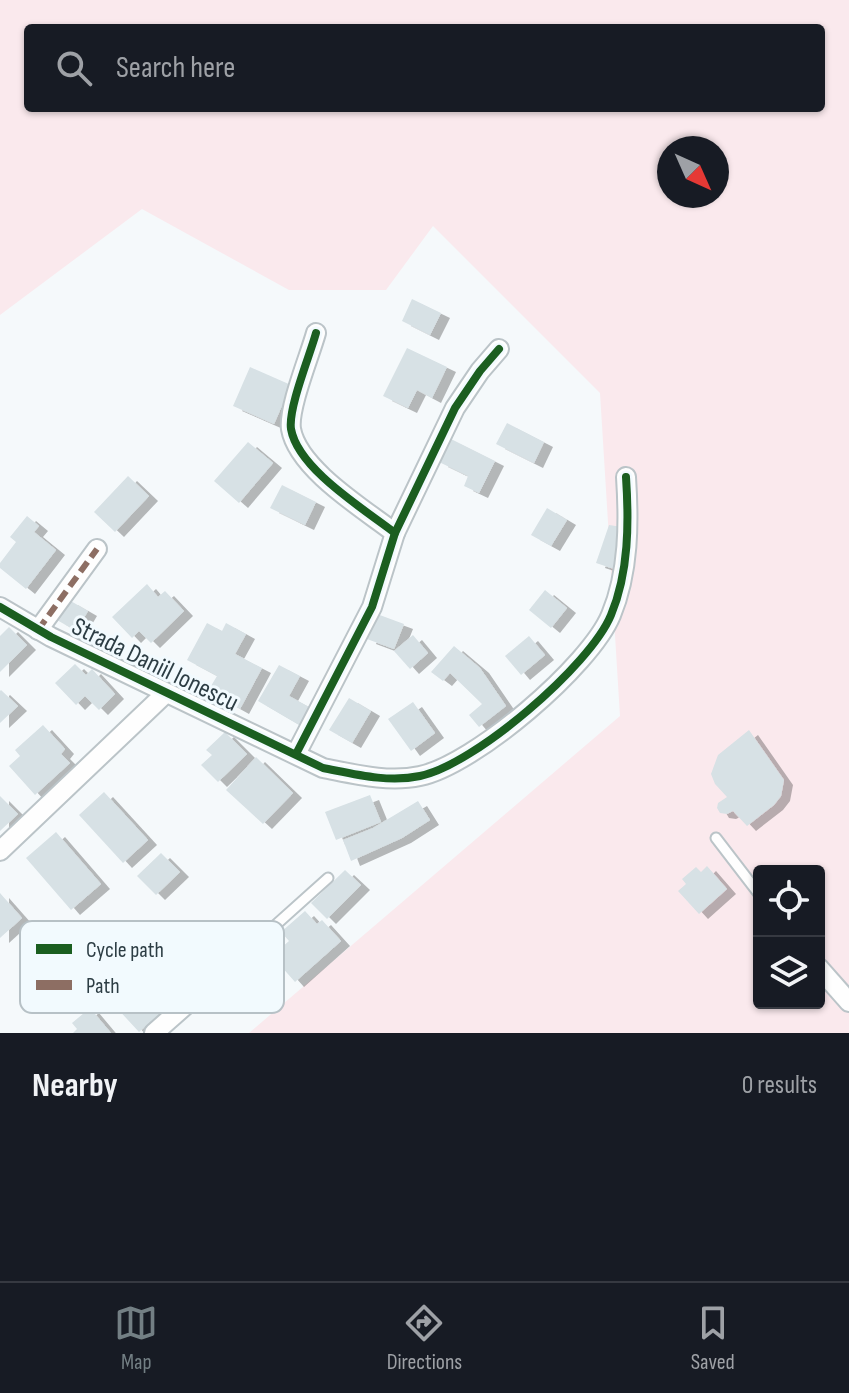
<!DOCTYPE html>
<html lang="en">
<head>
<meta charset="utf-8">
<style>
	:root { --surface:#171b24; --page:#242831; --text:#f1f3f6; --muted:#9ea1a6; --line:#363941; --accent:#737f84 }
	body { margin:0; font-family:"Sofia Sans Condensed",sans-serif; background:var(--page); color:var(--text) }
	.controls { position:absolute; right:24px; bottom:24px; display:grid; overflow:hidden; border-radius:8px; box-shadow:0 2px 6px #0004 }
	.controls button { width:72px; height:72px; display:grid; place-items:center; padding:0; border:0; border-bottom:2px solid var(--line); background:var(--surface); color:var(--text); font:40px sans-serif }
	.compass { position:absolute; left:657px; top:136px; width:72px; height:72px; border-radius:50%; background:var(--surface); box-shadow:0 2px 6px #0004; rotate:135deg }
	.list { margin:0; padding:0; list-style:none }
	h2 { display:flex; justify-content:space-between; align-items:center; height:104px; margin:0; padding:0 32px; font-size:34px }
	h2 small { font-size:26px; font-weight:400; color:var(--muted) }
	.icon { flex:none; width:44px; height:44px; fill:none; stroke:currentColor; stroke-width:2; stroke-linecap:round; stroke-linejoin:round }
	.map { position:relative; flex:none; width:849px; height:1033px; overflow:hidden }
	.search { position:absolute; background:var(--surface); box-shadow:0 2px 6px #0004; left:24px; right:24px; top:24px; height:88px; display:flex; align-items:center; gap:20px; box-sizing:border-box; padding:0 28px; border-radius:8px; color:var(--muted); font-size:30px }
	.sheet { height:248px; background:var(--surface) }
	nav { display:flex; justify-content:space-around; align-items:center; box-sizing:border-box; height:112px; border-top:2px solid var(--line); background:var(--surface); font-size:22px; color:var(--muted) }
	nav a { display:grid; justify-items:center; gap:4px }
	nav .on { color:var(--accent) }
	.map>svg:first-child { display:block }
	.green { fill:#fae9ed; fill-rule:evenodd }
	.building { fill:#d7e1e5; filter:url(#shadow) }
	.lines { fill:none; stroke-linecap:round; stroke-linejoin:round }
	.lane-casing { stroke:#bbc4c8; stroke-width:13 }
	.street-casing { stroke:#bbc4c8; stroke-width:22 }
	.lane { stroke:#fefefe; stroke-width:9 }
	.street { stroke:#fefefe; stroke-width:18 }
	.quiet { stroke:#8d6e63; stroke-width:6; stroke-dasharray:12 6; stroke-linecap:butt }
	.cycleway-casing { stroke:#f2fafe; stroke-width:13 }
	.cycleway { stroke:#1b5e20; stroke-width:8 }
	.labels { text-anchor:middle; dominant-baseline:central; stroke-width:6; stroke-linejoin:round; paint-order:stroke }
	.street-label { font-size:26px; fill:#2d3d44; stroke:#f2fafe }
	.key { fill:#f2fafe; stroke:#b7c1c6; stroke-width:2 }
	.key-label { font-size:22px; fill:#2d3d44 }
</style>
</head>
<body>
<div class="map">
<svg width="849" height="1033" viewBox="0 0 849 1033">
	<defs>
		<filter id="shadow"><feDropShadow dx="9" dy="5" stdDeviation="0" flood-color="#0004"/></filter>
	</defs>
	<rect width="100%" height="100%" fill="#f5f9fb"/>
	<path class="green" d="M 0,0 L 849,0 L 849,1033 L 249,1033 L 620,716 L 600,393 L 433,226 L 386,290 L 289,290 L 142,209 L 0,315 ZM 28,28 L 821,28 L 821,108 L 28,108 ZM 669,148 L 717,148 L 717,196 L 669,196 ZM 759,871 L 819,871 L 819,1003 L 759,1003 Z"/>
	<g class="building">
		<polygon points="412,299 441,313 430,335 402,321"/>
		<polygon points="407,348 447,367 432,398 417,390 408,408 383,396"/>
		<polygon points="250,367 291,385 274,424 233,406"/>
		<polygon points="507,423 544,442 534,463 496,444"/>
		<polygon points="451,439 495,461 479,493 464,486 468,476 439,462"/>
		<polygon points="248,442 273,463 239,503 214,481"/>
		<polygon points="128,476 149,496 115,532 94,512"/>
		<polygon points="282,485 316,502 305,525 270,508"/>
		<polygon points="547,508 567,520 551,546 531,535"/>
		<polygon points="27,516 39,526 34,532 56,550 26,589 0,568 0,563 16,542 10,537"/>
		<polygon points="609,525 622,527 622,541 614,569 596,563"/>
		<polygon points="147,584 158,597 165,591 184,611 151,643 139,631 132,638 112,617"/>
		<polygon points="545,590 567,608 551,628 529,610"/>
		<polygon points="69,600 88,611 76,631 57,620"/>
		<polygon points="377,614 404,624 394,649 367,639"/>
		<polygon points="207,623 222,631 226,623 246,634 235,654 262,668 240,709 222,699 225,694 211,686 217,676 187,660"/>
		<polygon points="9,627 27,645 0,672 0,636"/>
		<polygon points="413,635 428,653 410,669 394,651"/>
		<polygon points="529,636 545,655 521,675 505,656"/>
		<polygon points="454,646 480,668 506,706 479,727 469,715 482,704 450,673 443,681 431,672"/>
		<polygon points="75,664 86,675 92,669 115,694 99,710 85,696 76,705 55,683"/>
		<polygon points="279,665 300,676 289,696 309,707 299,725 258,701"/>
		<polygon points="1,690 18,706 0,723 0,691"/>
		<polygon points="349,698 371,711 352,743 329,730"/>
		<polygon points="413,702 435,733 411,751 388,719"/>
		<polygon points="43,725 65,749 61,754 70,763 35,795 9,766 20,756 15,750"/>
		<polygon points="749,730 784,780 781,796 774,805 747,826 733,811 727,814 720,813 717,808 718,803 727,797 715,784 711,774 718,755"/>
		<polygon points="225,732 247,754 218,782 201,765 212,755 206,750"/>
		<polygon points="256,757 293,793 263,824 226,790"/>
		<polygon points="104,792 148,840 123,863 79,815"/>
		<polygon points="370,795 381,822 336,840 325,812"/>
		<polygon points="0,796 18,814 0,831"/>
		<polygon points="418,801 430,820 402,838 351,861 343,840 373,828"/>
		<polygon points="56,832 101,884 71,910 26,858"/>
		<polygon points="161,853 180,872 156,895 137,876"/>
		<polygon points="707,866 727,889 699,914 678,891 686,884 682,879 696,867 701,872"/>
		<polygon points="345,870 361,885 327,919 311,903"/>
		<polygon points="0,893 22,918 0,938"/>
		<polygon points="305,911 317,924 322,920 341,941 295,982 272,956 289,941 281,932"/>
		<polygon points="142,973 165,998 156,1006 162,1012 139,1032 115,1006 125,997 121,993"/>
		<polygon points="90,1008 111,1033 73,1033 77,1029 72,1023"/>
	</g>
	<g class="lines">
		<defs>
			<g id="lane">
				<polyline points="716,838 759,894"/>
				<polyline points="231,965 328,878"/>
			</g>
			<g id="street">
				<path d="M 316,333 C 310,355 288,408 291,429 C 298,469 364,509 395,533"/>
				<path d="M 0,607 L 51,637 L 323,768 C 354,774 388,783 420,776 C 474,765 590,666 611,615 C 629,572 629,522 626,477"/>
				<polyline points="38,630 97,549"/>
				<polyline points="296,754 372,607 395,533 455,408 480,371 499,349"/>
				<polyline points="0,851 166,693"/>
				<polyline points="819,968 849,1002"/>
				<polyline points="154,1033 231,965"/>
			</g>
		</defs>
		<use href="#lane" class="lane-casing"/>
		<use href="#street" class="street-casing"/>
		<use href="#lane" class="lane"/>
		<use href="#street" class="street"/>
		<polyline class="quiet" points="38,630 97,549"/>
		<defs>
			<g id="cycleway">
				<path d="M 316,333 C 310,355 288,408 291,429 C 298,469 364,509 395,533"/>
				<path d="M 0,607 L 51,637 L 323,768 C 354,774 388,783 420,776 C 474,765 590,666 611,615 C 629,572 629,522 626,477"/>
				<polyline points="296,754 372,607 395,533 455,408 480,371 499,349"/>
			</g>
		</defs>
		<use href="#cycleway" class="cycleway-casing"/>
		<use href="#cycleway" class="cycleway"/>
	</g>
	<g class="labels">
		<g class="street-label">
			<text transform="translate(155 665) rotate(26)">Strada Daniil Ionescu</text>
		</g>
	</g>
	<rect x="20" y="921" width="264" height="92" rx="12" class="key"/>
	<rect x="36" y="944" width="36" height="10" fill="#1b5e20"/>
	<rect x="36" y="980" width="36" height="10" fill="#8d6e63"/>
	<g class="key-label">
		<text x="86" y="957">Cycle path</text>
		<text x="86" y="993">Path</text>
	</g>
</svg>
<div class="controls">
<button><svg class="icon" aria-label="locate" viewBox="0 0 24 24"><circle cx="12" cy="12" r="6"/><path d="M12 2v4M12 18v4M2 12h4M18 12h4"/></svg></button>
<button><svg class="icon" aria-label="layers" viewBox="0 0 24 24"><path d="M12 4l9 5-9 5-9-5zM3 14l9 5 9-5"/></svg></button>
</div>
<svg class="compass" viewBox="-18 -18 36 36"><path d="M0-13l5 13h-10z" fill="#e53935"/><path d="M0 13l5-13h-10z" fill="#9ea1a6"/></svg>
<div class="search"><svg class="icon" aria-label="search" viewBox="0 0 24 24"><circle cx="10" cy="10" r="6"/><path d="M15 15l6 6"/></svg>Search here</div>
</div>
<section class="sheet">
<h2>Nearby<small>0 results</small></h2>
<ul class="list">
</ul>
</section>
<nav>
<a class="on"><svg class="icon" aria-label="map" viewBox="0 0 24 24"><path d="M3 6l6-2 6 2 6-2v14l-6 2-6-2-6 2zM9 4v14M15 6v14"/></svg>Map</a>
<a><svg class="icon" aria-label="directions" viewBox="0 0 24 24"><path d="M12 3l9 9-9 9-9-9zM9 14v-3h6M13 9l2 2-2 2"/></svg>Directions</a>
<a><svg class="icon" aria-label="saved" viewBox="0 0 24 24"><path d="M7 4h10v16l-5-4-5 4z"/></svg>Saved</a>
</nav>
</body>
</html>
